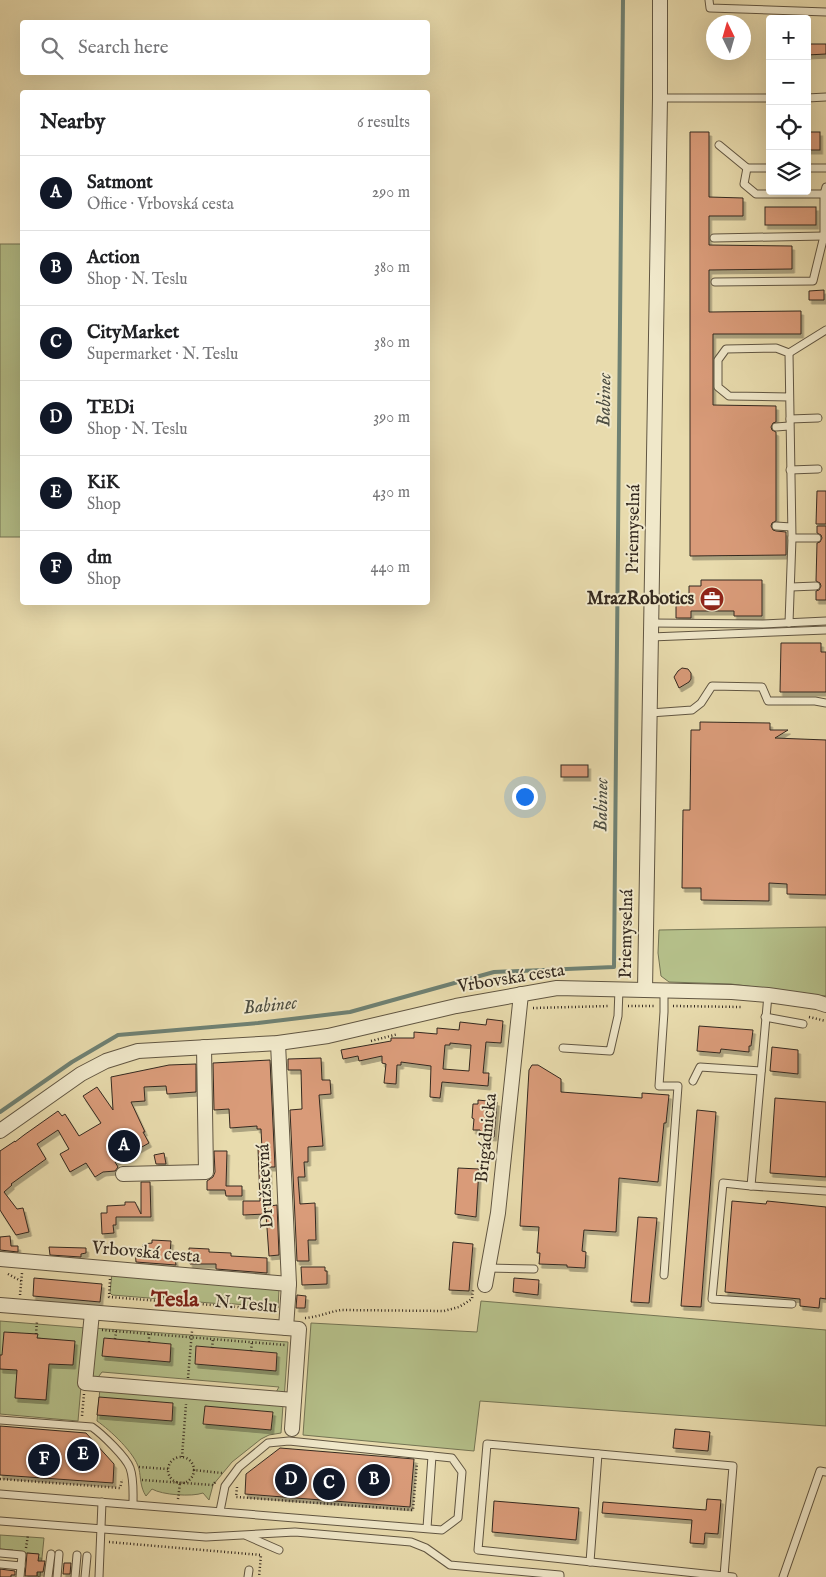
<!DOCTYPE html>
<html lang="en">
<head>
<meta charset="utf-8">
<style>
	:root { --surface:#fff; --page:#f2f2f2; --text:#202124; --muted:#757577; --line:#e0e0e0; --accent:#111827 }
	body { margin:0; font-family:"IM FELL English",serif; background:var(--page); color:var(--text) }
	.controls { position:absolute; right:15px; top:15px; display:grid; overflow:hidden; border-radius:5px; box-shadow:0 5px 20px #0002 }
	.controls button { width:45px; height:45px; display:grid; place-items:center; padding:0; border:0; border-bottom:1px solid var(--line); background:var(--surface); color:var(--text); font:25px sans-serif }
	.compass { position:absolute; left:706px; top:15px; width:45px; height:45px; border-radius:50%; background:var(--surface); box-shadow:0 5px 20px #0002; rotate:355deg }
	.you { position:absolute; left:524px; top:796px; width:18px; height:18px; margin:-12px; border:4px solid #fff; border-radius:50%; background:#1a73e8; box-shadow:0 0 0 8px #1a73e833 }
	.badge { display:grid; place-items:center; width:32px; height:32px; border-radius:50%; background:var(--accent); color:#fff; font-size:16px; font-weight:700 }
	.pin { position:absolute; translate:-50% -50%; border:2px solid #fff; box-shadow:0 1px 5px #0006 }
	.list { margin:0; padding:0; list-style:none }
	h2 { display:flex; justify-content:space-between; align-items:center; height:65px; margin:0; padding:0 20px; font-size:21px }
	h2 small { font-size:16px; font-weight:400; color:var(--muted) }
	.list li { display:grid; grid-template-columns:32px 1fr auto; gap:15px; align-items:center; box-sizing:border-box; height:75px; padding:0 20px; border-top:1px solid var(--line) }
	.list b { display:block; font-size:19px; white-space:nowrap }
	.list p { margin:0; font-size:16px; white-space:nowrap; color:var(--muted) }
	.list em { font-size:16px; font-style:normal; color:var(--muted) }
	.icon { flex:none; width:28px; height:28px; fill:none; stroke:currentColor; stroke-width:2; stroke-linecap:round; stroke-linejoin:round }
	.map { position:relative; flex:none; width:826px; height:1577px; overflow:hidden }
	.search { position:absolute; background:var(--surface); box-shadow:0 5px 20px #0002; left:20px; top:20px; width:410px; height:55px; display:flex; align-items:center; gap:12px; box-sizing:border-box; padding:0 18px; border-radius:5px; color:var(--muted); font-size:19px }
	.panel { position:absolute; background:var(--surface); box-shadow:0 5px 20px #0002; left:20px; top:90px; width:410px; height:515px; border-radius:5px }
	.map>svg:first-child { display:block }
	.green { fill:#b5c08a; stroke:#747454 }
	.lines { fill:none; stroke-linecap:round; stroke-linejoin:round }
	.stream { stroke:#6f8173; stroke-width:4 }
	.building { fill:#d99b79; stroke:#34291f; fill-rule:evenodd; filter:url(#shadow) }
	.lane-casing { stroke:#615642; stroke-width:9 }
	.street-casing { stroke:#615642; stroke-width:16 }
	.path { stroke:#34291f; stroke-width:2.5; stroke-dasharray:1 2.5; stroke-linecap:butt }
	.lane { stroke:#f0e8ca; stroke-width:7 }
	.street { stroke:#f0e8ca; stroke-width:14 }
	.labels { text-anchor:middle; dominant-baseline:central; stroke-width:4; stroke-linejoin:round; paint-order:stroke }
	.street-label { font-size:18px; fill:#34291f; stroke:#f0e8ca }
	.poi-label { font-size:18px; font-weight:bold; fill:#34291f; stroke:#f0e8ca; text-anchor:end }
	.water-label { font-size:19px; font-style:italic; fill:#4d4e42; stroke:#f0e8ca }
	.district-label { font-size:22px; font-weight:bold; fill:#7a1f14; stroke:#f0e8ca }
</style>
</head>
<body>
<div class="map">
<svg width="826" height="1577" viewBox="0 0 826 1577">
	<defs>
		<filter id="shadow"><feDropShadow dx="2.5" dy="4" stdDeviation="0" flood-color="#0004"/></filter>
	</defs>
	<rect width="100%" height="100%" fill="#e8dbad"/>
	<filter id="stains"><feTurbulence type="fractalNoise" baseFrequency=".004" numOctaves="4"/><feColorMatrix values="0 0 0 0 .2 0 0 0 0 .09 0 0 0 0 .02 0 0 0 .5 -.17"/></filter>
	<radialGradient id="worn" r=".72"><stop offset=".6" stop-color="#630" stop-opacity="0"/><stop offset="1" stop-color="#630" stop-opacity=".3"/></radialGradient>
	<g class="green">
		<rect x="0" y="244" width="22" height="293"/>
		<polygon points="826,927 826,996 731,984 669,982 661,976 658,953 659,930"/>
		<polygon points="112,1273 279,1289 278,1308 224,1303 224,1297 223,1304 112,1295 110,1293"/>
		<polygon points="481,1301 826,1330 826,1426 480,1401 474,1451 303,1435 311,1323 477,1332"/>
		<polygon points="0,1321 86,1328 78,1421 0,1414"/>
		<polygon points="93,1328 288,1342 284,1400 272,1399 279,1387 102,1372 96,1380 90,1379"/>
		<path d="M 100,1388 L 283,1405 L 281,1433 L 269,1435 L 261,1439 L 232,1462 L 213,1485 L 209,1500 L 203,1493 C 192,1497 162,1495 152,1489 L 146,1496 C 140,1487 141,1478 139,1469 C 135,1453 110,1430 97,1421 Z"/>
		<polygon points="0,1535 44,1538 40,1577 37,1576 38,1554 13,1552 13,1550 0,1549"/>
	</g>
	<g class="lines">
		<polyline class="stream" points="0,1112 72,1062 118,1035 258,1023 350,1012 494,972 614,967 623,0"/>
	</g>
	<g class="building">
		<polygon points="807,44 826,44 826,54 807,55"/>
		<polygon points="690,132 709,132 709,197 743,198 743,216 709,216 709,245 792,246 792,269 709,270 709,312 801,311 801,334 713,334 713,405 776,406 776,422 773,423 771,427 772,430 776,432 776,521 772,523 771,526 773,530 776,531 786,532 786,555 690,556"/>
		<rect x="807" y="132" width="13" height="18"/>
		<rect x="765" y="207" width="51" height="18"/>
		<polygon points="824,290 824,300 809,300 809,291"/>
		<polygon points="817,491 826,491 826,524 816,524"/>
		<polygon points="817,526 826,526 826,600 816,600 816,591 819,590 821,586 820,583 816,581 817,543 820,542 822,538 821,535 817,533"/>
		<polygon points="701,580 762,580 762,616 734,616 734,611 691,611 691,618 676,618 676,603 689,604 689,586 701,586"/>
		<polygon points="781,643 821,643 821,652 826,652 826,692 780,692"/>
		<polygon points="682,668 688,669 691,673 691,679 689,682 679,688 674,677 678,671"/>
		<polygon points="700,722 770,723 770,730 788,730 775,738 826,740 826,895 787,894 787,884 769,883 769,901 701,900 701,888 682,888 683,810 690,810 691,730 700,730"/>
		<rect x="561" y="765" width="27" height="12"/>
		<path d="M 487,1019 L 503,1021 L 501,1043 L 486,1042 L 483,1073 L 489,1073 L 488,1086 L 442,1082 L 440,1098 L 430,1097 L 431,1066 L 401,1062 L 401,1065 L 397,1065 L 396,1084 L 384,1083 L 386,1064 L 382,1063 L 382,1056 L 359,1061 L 358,1056 L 343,1059 L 341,1050 L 391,1041 L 391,1038 L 414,1038 L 414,1032 L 437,1034 L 437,1028 L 459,1030 L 460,1022 L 486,1025 ZM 450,1043 L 471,1045 L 469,1071 L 443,1069 L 445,1045 L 450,1045 Z"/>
		<polygon points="699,1026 753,1030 751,1046 749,1046 749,1052 721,1049 720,1053 697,1051"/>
		<polygon points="772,1047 798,1050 798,1074 770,1071"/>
		<polygon points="321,1058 322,1080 330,1080 331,1094 319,1095 323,1146 308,1147 308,1162 304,1162 305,1177 298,1177 300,1204 315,1203 316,1240 308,1240 309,1261 297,1261 290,1110 302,1109 301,1070 288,1070 288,1059"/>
		<polygon points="270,1060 275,1167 269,1167 270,1206 277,1205 279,1255 269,1256 266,1214 243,1215 243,1201 260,1201 258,1149 262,1149 261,1129 257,1129 257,1126 230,1128 229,1109 214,1110 213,1063"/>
		<polygon points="196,1064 196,1092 167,1094 166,1086 144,1087 145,1101 131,1102 145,1132 143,1132 149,1143 115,1162 118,1167 115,1171 103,1172 95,1177 86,1163 70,1172 60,1154 69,1149 58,1130 37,1144 46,1159 11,1184 12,1185 4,1192 17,1209 23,1208 29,1232 16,1235 0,1210 0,1151 15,1141 15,1142 24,1135 58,1111 62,1116 65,1114 79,1136 101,1123 83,1096 97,1087 113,1110 111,1077 169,1065"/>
		<polygon points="532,1065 538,1065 561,1079 561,1092 642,1098 642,1093 669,1095 666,1123 664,1123 658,1182 619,1178 616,1232 584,1230 582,1251 586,1252 585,1268 567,1267 567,1265 539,1264 540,1253 537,1253 539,1227 520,1226 529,1070"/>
		<polygon points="775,1098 826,1102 826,1177 770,1173"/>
		<polygon points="478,1100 497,1102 494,1137 480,1136 480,1130 473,1130 474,1119 472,1118 473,1104 478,1104"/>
		<polygon points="697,1110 716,1112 701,1307 681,1306"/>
		<polygon points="214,1151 227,1151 226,1186 242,1186 242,1196 226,1196 225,1190 207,1190 207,1181 213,1177 215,1172"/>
		<polygon points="164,1153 166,1164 156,1164 154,1155"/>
		<polygon points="458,1168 479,1169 476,1217 455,1214"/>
		<polygon points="141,1182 150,1182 151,1217 116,1217 116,1225 113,1225 114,1233 102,1234 101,1213 107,1213 107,1206 125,1205 125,1202 135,1202 141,1214"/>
		<polygon points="732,1201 766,1204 767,1201 826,1207 826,1299 820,1298 819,1308 800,1306 800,1299 725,1292"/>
		<polygon points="638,1217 657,1218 649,1303 631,1302"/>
		<polygon points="10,1236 11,1246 18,1246 18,1252 0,1250 0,1237"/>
		<polygon points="152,1240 171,1241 170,1254 174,1254 176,1265 136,1262 135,1250 143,1250 143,1244 152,1243"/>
		<polygon points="453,1242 473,1244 469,1291 449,1290"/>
		<polygon points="49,1247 86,1248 86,1253 81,1254 81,1257 50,1255"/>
		<polygon points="189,1248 209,1249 209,1252 231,1253 231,1256 267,1258 267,1273 216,1269 216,1264 190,1264"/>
		<polygon points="301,1267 325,1267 325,1271 327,1271 327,1284 302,1285"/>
		<polygon points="34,1278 102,1284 100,1302 33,1296"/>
		<polygon points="514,1278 539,1280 538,1295 513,1292"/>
		<polygon points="297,1295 306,1296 305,1308 296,1308"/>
		<polygon points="4,1332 38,1334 37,1338 75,1341 73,1365 49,1364 46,1400 15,1398 17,1370 0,1369 0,1355 2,1355"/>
		<polygon points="104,1338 171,1344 170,1362 102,1356"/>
		<polygon points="196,1346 277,1353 276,1371 195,1364"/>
		<polygon points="99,1397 173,1403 172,1421 97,1415"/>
		<polygon points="205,1406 273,1412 271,1430 203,1424"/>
		<polygon points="0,1426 86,1433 114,1464 113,1483 0,1475"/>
		<polygon points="675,1429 710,1432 708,1451 673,1448"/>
		<polygon points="280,1448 414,1459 410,1507 245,1494 246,1474"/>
		<polygon points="707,1499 721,1500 718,1534 705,1533 704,1544 690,1543 692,1520 602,1513 603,1502 706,1510"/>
		<polygon points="494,1501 579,1508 576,1540 492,1532"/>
		<polygon points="27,1553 39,1554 38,1561 45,1561 43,1572 37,1572 37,1576 25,1576"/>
		<polygon points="64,1563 71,1563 70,1574 63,1574"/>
		<polygon points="0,1569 15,1571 15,1575 11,1575 11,1577 0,1577"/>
	</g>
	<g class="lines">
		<defs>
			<g id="lane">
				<polyline points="709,0 710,8 826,12"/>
				<polyline points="660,98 770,98"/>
				<polyline points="807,98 826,97"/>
				<polyline points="719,145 747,168"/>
				<polyline points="770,168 747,168 744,184 756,194 824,194"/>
				<polyline points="807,168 826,168"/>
				<polyline points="714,238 824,236"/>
				<polyline points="715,282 813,281 824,236 824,194 826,187"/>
				<polyline points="789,353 826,330"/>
				<polyline points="789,397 729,396 718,387 718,360 726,349 776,348 789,353 792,538 789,623"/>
				<polyline points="790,419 818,418"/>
				<polyline points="776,427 789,426"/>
				<polyline points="790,470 818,469"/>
				<polyline points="776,526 791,527"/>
				<polyline points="792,538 817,538"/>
				<polyline points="791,587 816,586"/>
				<polyline points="651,623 763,624 826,621"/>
				<polyline points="651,637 826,630"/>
				<polyline points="650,713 692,710 701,703 712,686 762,687 768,701 815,701 826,703"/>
				<polyline points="664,990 664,1012 659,1086 678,1086 664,1275"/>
				<polyline points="768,995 751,1186 723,1183 712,1299 792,1304"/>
				<polyline points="765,1017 803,1024"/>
				<polyline points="563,1048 610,1051 618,1016 619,989"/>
				<polyline points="693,1081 700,1067 761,1071"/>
				<polyline points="751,1186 826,1191"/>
				<polyline points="488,1268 534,1269"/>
				<path d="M 0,1420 L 92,1427 C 102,1434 126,1457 130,1468 C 134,1479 133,1493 133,1504"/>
				<polyline points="0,1494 442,1530 458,1518 462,1472 452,1458 289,1441 268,1443 239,1467 225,1486 220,1511"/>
				<polyline points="0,1521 206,1537 295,1532 411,1542 426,1548 450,1565 560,1575 560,1577"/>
				<polyline points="427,1528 432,1456"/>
				<polyline points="247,1536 279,1550"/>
				<polyline points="0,1553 22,1555 20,1577"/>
				<polyline points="590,1562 598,1454"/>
				<polyline points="0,1564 21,1566"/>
				<polyline points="724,1576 733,1466 487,1444 478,1550 724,1576 733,1577"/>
				<polyline points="48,1577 51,1554"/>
				<polyline points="57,1577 59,1554"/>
				<polyline points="75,1577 77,1555"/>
				<polyline points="85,1577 87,1556"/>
				<polyline points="99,1577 102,1502"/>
				<polyline points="248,1577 249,1570"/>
				<polyline points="783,1577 820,1471 826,1472"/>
			</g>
			<g id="street">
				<polyline points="645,990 660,98 660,0"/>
				<polyline points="278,1043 289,1284 286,1328"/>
				<polyline points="0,1131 81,1074 106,1061 138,1051 278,1043 328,1036 456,1006 557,988 732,992 768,995 817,1002 826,1005"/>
				<polyline points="123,1174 206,1172 204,1047"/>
				<polyline points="0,1259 289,1284"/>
				<polyline points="485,1285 498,1213 521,994"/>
				<polyline points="0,1305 299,1329 292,1429"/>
				<polyline points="92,1313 85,1383 294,1400"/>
			</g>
		</defs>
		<use href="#lane" class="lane-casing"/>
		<use href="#street" class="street-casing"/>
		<g class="path">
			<polyline points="628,1006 655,1006"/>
			<polyline points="673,1006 742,1007"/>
			<polyline points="533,1008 610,1006"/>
			<polyline points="809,1017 826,1021"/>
			<polyline points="371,1041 398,1034"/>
			<polyline points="8,1274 21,1281"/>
			<polyline points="110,1279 109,1297 276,1310"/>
			<polyline points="20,1295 22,1273"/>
			<polyline points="160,1295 165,1297 167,1301"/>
			<path d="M 305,1318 C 318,1317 329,1312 341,1310 L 444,1311 L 459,1307 L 472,1299 L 473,1290"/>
			<polyline points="102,1330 285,1345"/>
			<polyline points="36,1334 37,1321"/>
			<polyline points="115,1339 116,1331"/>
			<polyline points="149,1342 149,1334"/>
			<polyline points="212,1348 213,1339"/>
			<polyline points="251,1351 252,1342"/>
			<polyline points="188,1378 192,1331"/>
			<polyline points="84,1394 82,1416 84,1417"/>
			<polyline points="182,1457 186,1404"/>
			<circle cx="181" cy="1470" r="13"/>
			<polyline points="139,1467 168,1469"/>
			<polyline points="193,1470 222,1473"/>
			<polyline points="0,1479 120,1488 122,1480 123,1480"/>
			<polyline points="142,1480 213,1485 216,1481"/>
			<polyline points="237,1487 236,1497 413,1510 417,1463"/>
			<polyline points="178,1499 180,1483"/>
			<polyline points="109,1542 261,1555 259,1577"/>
			<polyline points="26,1548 28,1535"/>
		</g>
		<use href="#lane" class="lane"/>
		<use href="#street" class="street"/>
	</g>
	<defs>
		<symbol id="office-disc" viewBox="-11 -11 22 22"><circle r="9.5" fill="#8f2418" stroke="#f0e8ca"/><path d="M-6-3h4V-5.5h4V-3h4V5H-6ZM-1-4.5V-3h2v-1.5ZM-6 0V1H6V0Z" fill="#fff"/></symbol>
	</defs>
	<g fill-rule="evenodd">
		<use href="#office-disc" x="698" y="585" width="28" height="28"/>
	</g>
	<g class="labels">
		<g class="street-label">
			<text transform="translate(634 529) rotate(-89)">Priemyselná</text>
			<text transform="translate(627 934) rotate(-89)">Priemyselná</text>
			<text transform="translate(511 979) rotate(-9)">Vrbovská cesta</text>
			<text transform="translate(487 1138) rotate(-84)">Brigádnicka</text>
			<text transform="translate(266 1186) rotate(-93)">Družstevná</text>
			<text transform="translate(146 1253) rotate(5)">Vrbovská cesta</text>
			<text transform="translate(246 1305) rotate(5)">N. Teslu</text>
		</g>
		<g class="poi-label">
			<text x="694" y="599">MrazRobotics</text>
		</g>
		<g class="water-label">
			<text transform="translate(605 400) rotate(-89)">Babinec</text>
			<text transform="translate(602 805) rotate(-89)">Babinec</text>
			<text transform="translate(270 1006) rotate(-6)">Babinec</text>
		</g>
		<g class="district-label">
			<text x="175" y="1300">Tesla</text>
		</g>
	</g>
	<rect width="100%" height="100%" filter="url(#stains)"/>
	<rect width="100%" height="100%" fill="url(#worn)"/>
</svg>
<div class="controls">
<button>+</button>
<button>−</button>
<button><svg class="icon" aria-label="locate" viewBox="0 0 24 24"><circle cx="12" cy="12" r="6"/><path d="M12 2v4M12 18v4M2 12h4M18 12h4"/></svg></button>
<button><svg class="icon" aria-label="layers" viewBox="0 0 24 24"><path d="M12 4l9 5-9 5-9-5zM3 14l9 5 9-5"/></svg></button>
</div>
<svg class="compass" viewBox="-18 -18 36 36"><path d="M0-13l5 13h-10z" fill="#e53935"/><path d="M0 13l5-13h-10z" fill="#757577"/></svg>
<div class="you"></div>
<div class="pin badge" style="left:124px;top:1146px">A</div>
<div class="pin badge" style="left:374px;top:1480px">B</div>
<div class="pin badge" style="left:329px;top:1484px">C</div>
<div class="pin badge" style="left:291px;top:1480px">D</div>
<div class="pin badge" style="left:83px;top:1455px">E</div>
<div class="pin badge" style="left:44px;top:1460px">F</div>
<div class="search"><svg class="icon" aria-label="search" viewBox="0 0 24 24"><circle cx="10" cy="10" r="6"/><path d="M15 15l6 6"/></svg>Search here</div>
<section class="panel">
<h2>Nearby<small>6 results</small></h2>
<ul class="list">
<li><span class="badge">A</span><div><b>Satmont</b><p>Office · Vrbovská cesta</p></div><em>290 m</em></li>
<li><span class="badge">B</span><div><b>Action</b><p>Shop · N. Teslu</p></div><em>380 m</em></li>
<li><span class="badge">C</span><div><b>CityMarket</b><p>Supermarket · N. Teslu</p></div><em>380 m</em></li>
<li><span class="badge">D</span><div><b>TEDi</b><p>Shop · N. Teslu</p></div><em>390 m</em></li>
<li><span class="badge">E</span><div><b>KiK</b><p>Shop</p></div><em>430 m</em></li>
<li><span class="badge">F</span><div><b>dm</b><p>Shop</p></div><em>440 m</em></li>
</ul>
</section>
</div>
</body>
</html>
